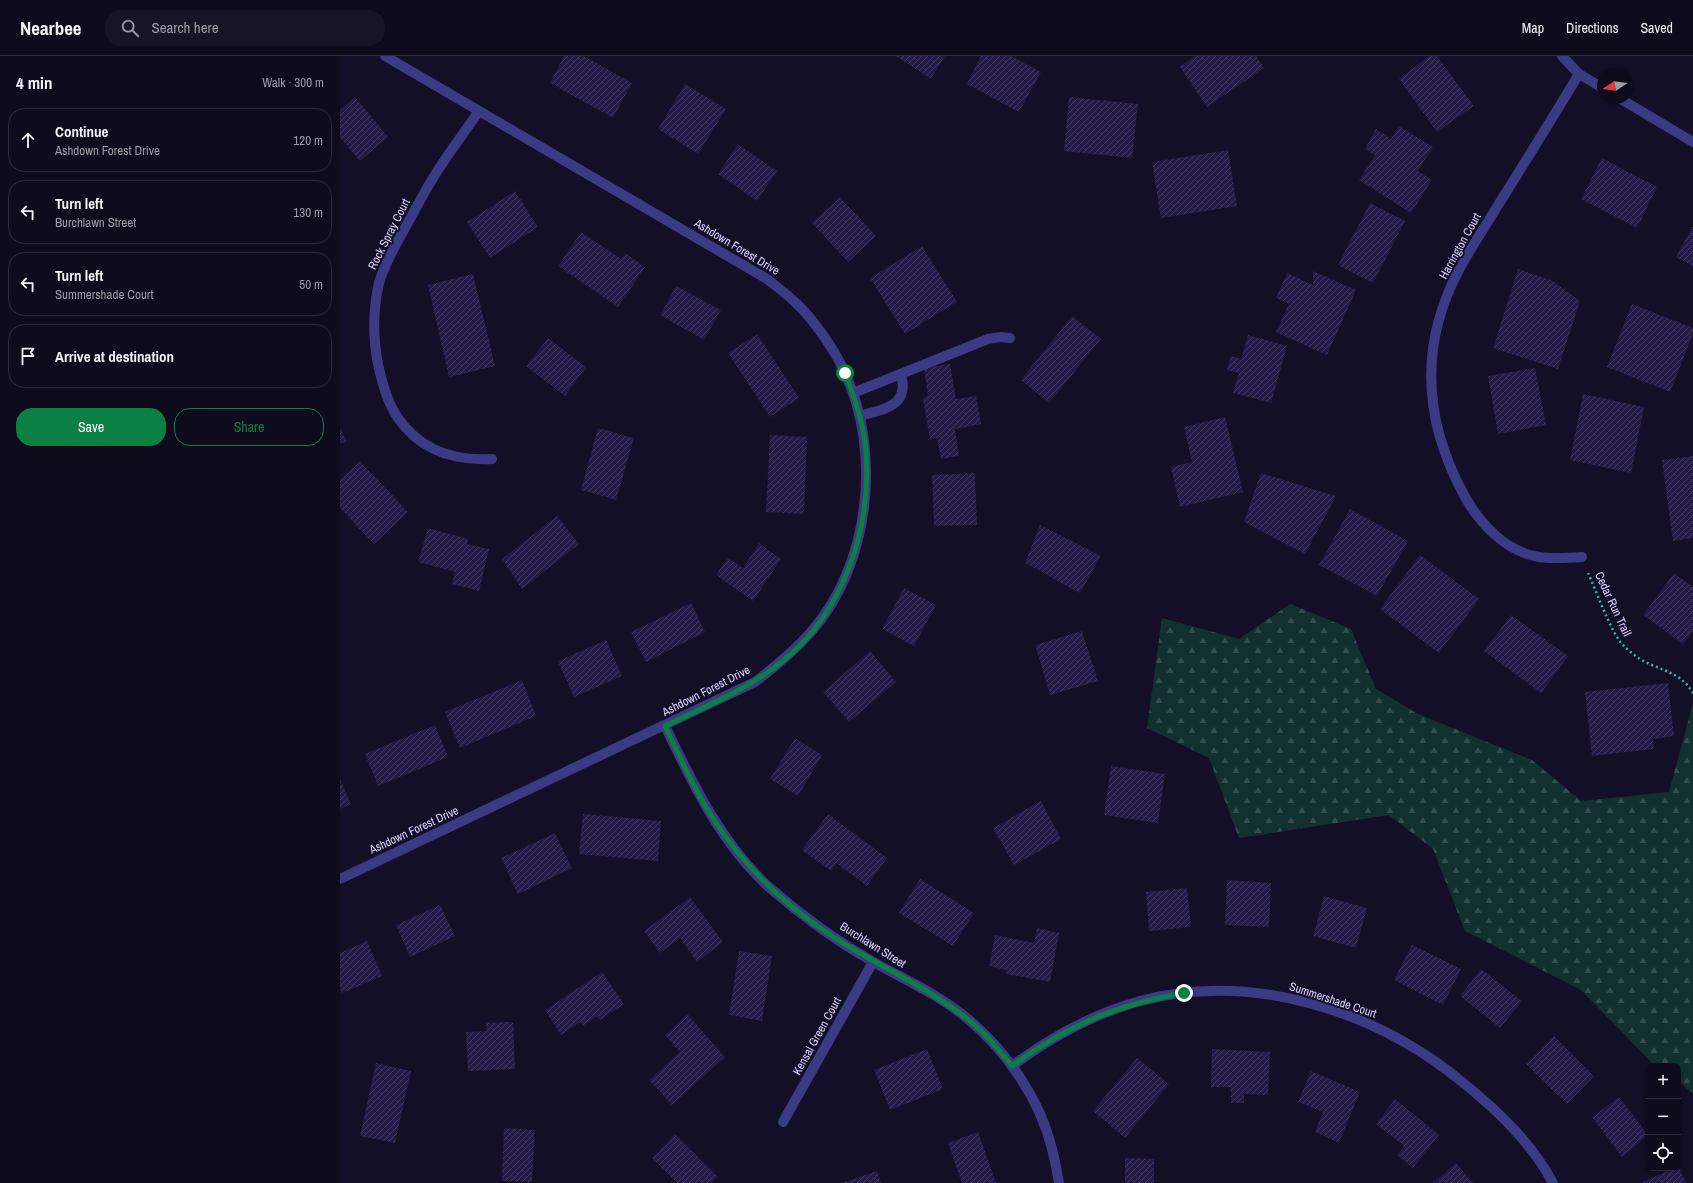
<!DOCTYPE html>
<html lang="en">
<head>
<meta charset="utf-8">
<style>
	:root { --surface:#0e0b1c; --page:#171425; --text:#f1f3f6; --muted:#9b9ba3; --line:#2e2b3b; --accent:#0b8043 }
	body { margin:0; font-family:"Archivo Narrow",sans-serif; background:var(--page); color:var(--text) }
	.controls { position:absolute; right:12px; bottom:12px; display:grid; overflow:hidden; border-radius:8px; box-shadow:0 1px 3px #0004 }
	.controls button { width:36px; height:36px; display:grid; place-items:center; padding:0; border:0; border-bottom:1px solid var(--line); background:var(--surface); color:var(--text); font:20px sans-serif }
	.compass { position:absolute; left:1257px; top:12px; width:36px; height:36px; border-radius:50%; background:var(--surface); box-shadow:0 1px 3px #0004; rotate:257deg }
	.stop { position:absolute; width:12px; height:12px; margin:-9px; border:3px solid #0b8043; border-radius:50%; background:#fff }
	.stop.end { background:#0b8043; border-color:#fff; box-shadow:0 1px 4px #0008 }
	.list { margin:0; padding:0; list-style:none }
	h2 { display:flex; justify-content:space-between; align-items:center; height:52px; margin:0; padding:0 16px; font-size:17px }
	h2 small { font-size:13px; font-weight:400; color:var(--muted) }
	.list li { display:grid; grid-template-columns:26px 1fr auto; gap:12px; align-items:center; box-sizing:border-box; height:64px; margin:0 8px 8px; padding:0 8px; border:1px solid var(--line); border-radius:16px }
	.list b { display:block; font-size:15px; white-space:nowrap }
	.list p { margin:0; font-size:13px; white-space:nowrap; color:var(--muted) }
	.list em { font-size:13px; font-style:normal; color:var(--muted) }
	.actions { display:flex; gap:8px; padding:12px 16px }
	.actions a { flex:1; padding:9px 0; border:1px solid var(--accent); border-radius:16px; text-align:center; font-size:14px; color:var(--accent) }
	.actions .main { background:var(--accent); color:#fff }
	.icon { flex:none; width:22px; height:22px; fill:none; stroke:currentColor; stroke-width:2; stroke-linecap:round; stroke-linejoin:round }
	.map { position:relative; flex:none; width:1353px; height:1127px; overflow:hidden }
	header { display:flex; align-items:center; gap:24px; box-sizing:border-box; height:56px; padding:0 20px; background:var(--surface); border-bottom:1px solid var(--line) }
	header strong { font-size:19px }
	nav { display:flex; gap:22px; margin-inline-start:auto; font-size:14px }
	.search { width:280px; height:36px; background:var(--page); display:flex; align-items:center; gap:10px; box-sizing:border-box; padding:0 14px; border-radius:16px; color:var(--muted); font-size:15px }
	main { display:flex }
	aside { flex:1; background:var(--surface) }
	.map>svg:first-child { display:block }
	.forest { fill:url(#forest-firs) }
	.building { fill:url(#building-hatch) }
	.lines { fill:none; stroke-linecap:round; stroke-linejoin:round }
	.path { stroke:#2fb8b0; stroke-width:2.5; stroke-dasharray:2 3; stroke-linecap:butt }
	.lane { stroke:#3d3a85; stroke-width:10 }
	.street { stroke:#3d3a85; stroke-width:10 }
	.route { stroke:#0b8043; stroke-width:5 }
	.labels { text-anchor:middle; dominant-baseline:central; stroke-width:4; stroke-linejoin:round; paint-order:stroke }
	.street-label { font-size:12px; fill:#d9d4ff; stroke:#130f26 }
</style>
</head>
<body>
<header>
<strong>Nearbee</strong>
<div class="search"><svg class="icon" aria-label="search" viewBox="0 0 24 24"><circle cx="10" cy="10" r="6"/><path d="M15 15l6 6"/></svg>Search here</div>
<nav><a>Map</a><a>Directions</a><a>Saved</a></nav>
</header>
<main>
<aside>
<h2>4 min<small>Walk · 300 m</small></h2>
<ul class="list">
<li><svg class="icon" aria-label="ahead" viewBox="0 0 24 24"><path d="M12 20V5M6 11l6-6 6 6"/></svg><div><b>Continue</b><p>Ashdown Forest Drive</p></div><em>120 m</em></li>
<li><svg class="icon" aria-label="left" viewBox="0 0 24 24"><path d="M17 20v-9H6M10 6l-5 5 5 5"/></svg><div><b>Turn left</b><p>Burchlawn Street</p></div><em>130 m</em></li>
<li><svg class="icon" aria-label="left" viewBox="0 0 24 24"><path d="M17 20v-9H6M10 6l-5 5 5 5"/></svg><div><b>Turn left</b><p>Summershade Court</p></div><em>50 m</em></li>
<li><svg class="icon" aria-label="arrive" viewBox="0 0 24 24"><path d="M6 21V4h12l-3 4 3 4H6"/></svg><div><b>Arrive at destination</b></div></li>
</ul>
<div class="actions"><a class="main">Save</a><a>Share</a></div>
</aside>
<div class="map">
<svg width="1353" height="1127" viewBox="0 0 1353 1127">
	<defs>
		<pattern id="forest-firs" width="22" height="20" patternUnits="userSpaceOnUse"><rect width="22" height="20" fill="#12302f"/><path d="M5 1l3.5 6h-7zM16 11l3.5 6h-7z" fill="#344d4e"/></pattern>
		<pattern id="building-hatch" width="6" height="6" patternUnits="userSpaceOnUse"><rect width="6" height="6" fill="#241b47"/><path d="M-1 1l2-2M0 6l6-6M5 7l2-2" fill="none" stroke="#433b63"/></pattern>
	</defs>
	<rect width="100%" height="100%" fill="#130f26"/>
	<polygon class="forest" points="950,548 1011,573 1036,633 1078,658 1192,704 1241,745 1329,736 1353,647 1353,1038 1338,1025 1338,1010 1316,1010 1313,1008 1241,934 1125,875 1093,793 1049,759 899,782 869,702 807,672 822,562 899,583"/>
	<g class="building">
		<polygon points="224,0 244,0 292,27 273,62 210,27"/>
		<polygon points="556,0 605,0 591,23"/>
		<polygon points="641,0 671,0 701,16 679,56 627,28"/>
		<polygon points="855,0 916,0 924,12 867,51 840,11"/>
		<polygon points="1089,0 1097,0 1134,50 1097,76 1059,23"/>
		<polygon points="345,28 386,53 358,98 318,73"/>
		<polygon points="15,41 48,81 20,105 0,81 0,54"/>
		<polygon points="729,41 798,48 792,102 724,95"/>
		<polygon points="1059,70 1093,91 1078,115 1092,124 1071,157 1019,124 1035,99 1025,93 1036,73 1051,83"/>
		<polygon points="398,88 437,115 417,145 378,118"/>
		<polygon points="888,94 897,150 821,162 812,106"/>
		<polygon points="1262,102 1317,131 1297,172 1241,143"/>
		<polygon points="175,135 198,171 150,202 127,166"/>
		<polygon points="500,141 536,180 508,206 472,167"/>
		<polygon points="1030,147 1065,165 1033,227 998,209"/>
		<polygon points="1353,170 1353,210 1336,201"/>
		<polygon points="241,176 281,203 285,197 305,211 278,251 218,210"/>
		<polygon points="582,190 617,246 565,278 530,222"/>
		<polygon points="1178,213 1211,224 1240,245 1218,313 1153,292"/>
		<polygon points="973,215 1016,234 987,299 936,276 949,248 936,242 947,217 973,229"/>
		<polygon points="133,218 155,310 109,321 88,229"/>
		<polygon points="336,230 381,254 364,284 320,259"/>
		<polygon points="1292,248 1353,272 1353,278 1330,336 1267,311"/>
		<polygon points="732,260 761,283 709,347 681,324"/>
		<polygon points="417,278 459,342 430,361 388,297"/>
		<polygon points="908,279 947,290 931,347 893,337 899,317 887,314 891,300 901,303"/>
		<polygon points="208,282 246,311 225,340 186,310"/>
		<polygon points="610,308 616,343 636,340 641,368 615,373 619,400 601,403 597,382 590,383 583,343 588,339 584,312"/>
		<polygon points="1195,312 1206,369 1158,378 1148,320"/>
		<polygon points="1243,338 1304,351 1291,417 1230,404"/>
		<polygon points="885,361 903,436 840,451 831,411 852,406 844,371"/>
		<polygon points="0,372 7,385 0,388"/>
		<polygon points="258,372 294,382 276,444 241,434"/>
		<polygon points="430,379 467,381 464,458 426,456"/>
		<polygon points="1353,400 1353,482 1333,485 1322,404"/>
		<polygon points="20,405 68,456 34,488 0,452 0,424"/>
		<polygon points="635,417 637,469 594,470 592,419"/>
		<polygon points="921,417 996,440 965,498 904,466"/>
		<polygon points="1010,453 1068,485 1037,540 979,509"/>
		<polygon points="217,460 239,488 182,533 162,503"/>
		<polygon points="700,469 761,500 740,537 685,507"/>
		<polygon points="88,472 128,483 127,488 149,493 139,535 112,528 115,516 78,506"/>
		<polygon points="419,487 441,503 413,545 376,519 388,502 403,512"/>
		<polygon points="1080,499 1139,543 1099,597 1040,553"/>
		<polygon points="1334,517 1353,531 1353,575 1343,588 1303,559"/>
		<polygon points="564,532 596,549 574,590 542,573"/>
		<polygon points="351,547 365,576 306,606 291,576"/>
		<polygon points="1171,559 1228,600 1201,637 1144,595"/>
		<polygon points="742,575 758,625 710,639 695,589"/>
		<polygon points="266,584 282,620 234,641 218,605"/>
		<polygon points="530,595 556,626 509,666 483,636"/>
		<polygon points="182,624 196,660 120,692 105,656"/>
		<polygon points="1328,627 1334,680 1313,683 1314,693 1252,700 1245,636"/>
		<polygon points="95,669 108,701 38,730 25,698"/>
		<polygon points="455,682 482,699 458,740 430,723"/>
		<polygon points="771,710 825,718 818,767 764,759"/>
		<polygon points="0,723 11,748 0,753"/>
		<polygon points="701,745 721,783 674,809 653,772"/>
		<polygon points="243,758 321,765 318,805 239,798"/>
		<polygon points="488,758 547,802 527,830 496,807 491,815 462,794"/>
		<polygon points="215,777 232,812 178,838 161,802"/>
		<polygon points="580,823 634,857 613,890 559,857"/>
		<polygon points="887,824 931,827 929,871 885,869"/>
		<polygon points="847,832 851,871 809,875 806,836"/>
		<polygon points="984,840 1027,852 1016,892 973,880"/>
		<polygon points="350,841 383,886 357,906 340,882 320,897 304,875"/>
		<polygon points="100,849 115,880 70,901 56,869"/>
		<polygon points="697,872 719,877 710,926 666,918 666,914 649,910 655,879 694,887"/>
		<polygon points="27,885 42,920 2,937 0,934 0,897"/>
		<polygon points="1072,889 1121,913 1103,949 1054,924"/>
		<polygon points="399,895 432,900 422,965 389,959"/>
		<polygon points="1141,913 1182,945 1160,972 1120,940"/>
		<polygon points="262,916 284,948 260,964 257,960 243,970 240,966 221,979 205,954"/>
		<polygon points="347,958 385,1001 332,1049 309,1024 340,996 325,979"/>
		<polygon points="173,966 175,1013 128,1015 126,976 147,975 146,967"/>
		<polygon points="1214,980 1254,1020 1227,1048 1186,1008"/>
		<polygon points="587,993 603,1033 550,1054 534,1014"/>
		<polygon points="872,993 930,996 928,1039 904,1038 904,1047 891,1047 891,1031 871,1031"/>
		<polygon points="797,1002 829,1028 785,1082 753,1055"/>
		<polygon points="36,1007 71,1015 55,1087 20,1080"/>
		<polygon points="971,1015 1020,1036 999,1087 975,1076 983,1056 958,1046"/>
		<polygon points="1279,1041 1308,1079 1282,1101 1252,1061"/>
		<polygon points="1055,1043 1099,1079 1073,1112 1057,1099 1064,1090 1036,1068"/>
		<polygon points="164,1072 195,1074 192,1126 162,1125"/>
		<polygon points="638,1076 656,1127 622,1127 608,1087"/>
		<polygon points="335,1078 378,1121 371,1127 337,1127 312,1102"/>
		<polygon points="785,1102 814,1103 814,1127 785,1127"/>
		<polygon points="1116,1107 1133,1127 1093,1127"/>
		<polygon points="1338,1109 1346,1127 1301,1127 1334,1112 1338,1112"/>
		<polygon points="537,1115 541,1127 502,1127"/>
	</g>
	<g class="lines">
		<path class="path" d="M 1248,517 C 1255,532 1272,579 1283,589 C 1288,594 1294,599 1300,603 C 1320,615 1340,615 1353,637"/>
		<g class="lane">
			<polyline points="513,337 648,283 661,281 670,282"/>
			<path d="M 520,360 C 543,353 570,351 561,318"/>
		</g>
		<g class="street">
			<polyline points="1222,0 1239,18 1263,32"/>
			<path d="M 1239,18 C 1213,61 1187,103 1160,146 C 1147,168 1131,191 1119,214 C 1079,289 1084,365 1124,439 C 1139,467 1166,496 1199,501 C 1213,503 1228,502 1242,501"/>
			<polyline points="1279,42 1353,86"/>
			<path d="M 139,55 C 124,77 107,99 93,122 C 83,138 74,156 65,172 C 55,190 45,207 39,227 C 33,253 33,282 38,308 C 42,326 47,346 58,362 C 80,394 113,405 152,403"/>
			<path d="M 325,670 C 353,728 381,788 430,832 C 462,860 498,886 535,907 C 566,924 601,940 628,963 C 667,996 700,1043 712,1093 C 715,1104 717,1116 719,1127"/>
			<path d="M 0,823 L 415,626 C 435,611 454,595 471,576 C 530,509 542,397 505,317 C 496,296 474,264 457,248 C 448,239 437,231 427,223 L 45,0"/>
			<path d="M 672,1010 C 711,981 753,958 800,945 C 911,915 1034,954 1121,1025 C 1157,1054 1191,1086 1213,1127"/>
			<polyline points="443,1066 533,906"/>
		</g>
	</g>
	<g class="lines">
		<path class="route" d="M 505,317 C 515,342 524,368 526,395 C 532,471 504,555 444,604 C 409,633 366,650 325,670 C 339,699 352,729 369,756 C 394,797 427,832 465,861 C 515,900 576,923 626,962 C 644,975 658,993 672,1010 C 728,969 776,949 844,937"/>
	</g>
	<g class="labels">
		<g class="street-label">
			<text transform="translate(49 178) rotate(-63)">Rock Spray Court</text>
			<text transform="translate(1120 190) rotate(-61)">Harrington Court</text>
			<text transform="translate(397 191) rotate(31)">Ashdown Forest Drive</text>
			<text transform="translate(1273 548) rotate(65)">Cedar Run Trail</text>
			<text transform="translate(366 635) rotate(-27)">Ashdown Forest Drive</text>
			<text transform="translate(74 774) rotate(-25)">Ashdown Forest Drive</text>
			<text transform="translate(533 889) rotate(32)">Burchlawn Street</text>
			<text transform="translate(993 944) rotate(18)">Summershade Court</text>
			<text transform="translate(477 980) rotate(-61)">Kensal Green Court</text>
		</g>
	</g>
</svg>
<div class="controls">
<button>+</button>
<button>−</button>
<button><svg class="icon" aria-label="locate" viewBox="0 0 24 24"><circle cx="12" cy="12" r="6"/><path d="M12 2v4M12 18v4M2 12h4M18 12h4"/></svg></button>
</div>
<svg class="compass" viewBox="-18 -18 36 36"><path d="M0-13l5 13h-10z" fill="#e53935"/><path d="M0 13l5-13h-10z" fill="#9b9ba3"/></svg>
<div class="stop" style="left:505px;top:317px"></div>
<div class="stop end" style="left:844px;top:937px"></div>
</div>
</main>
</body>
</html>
